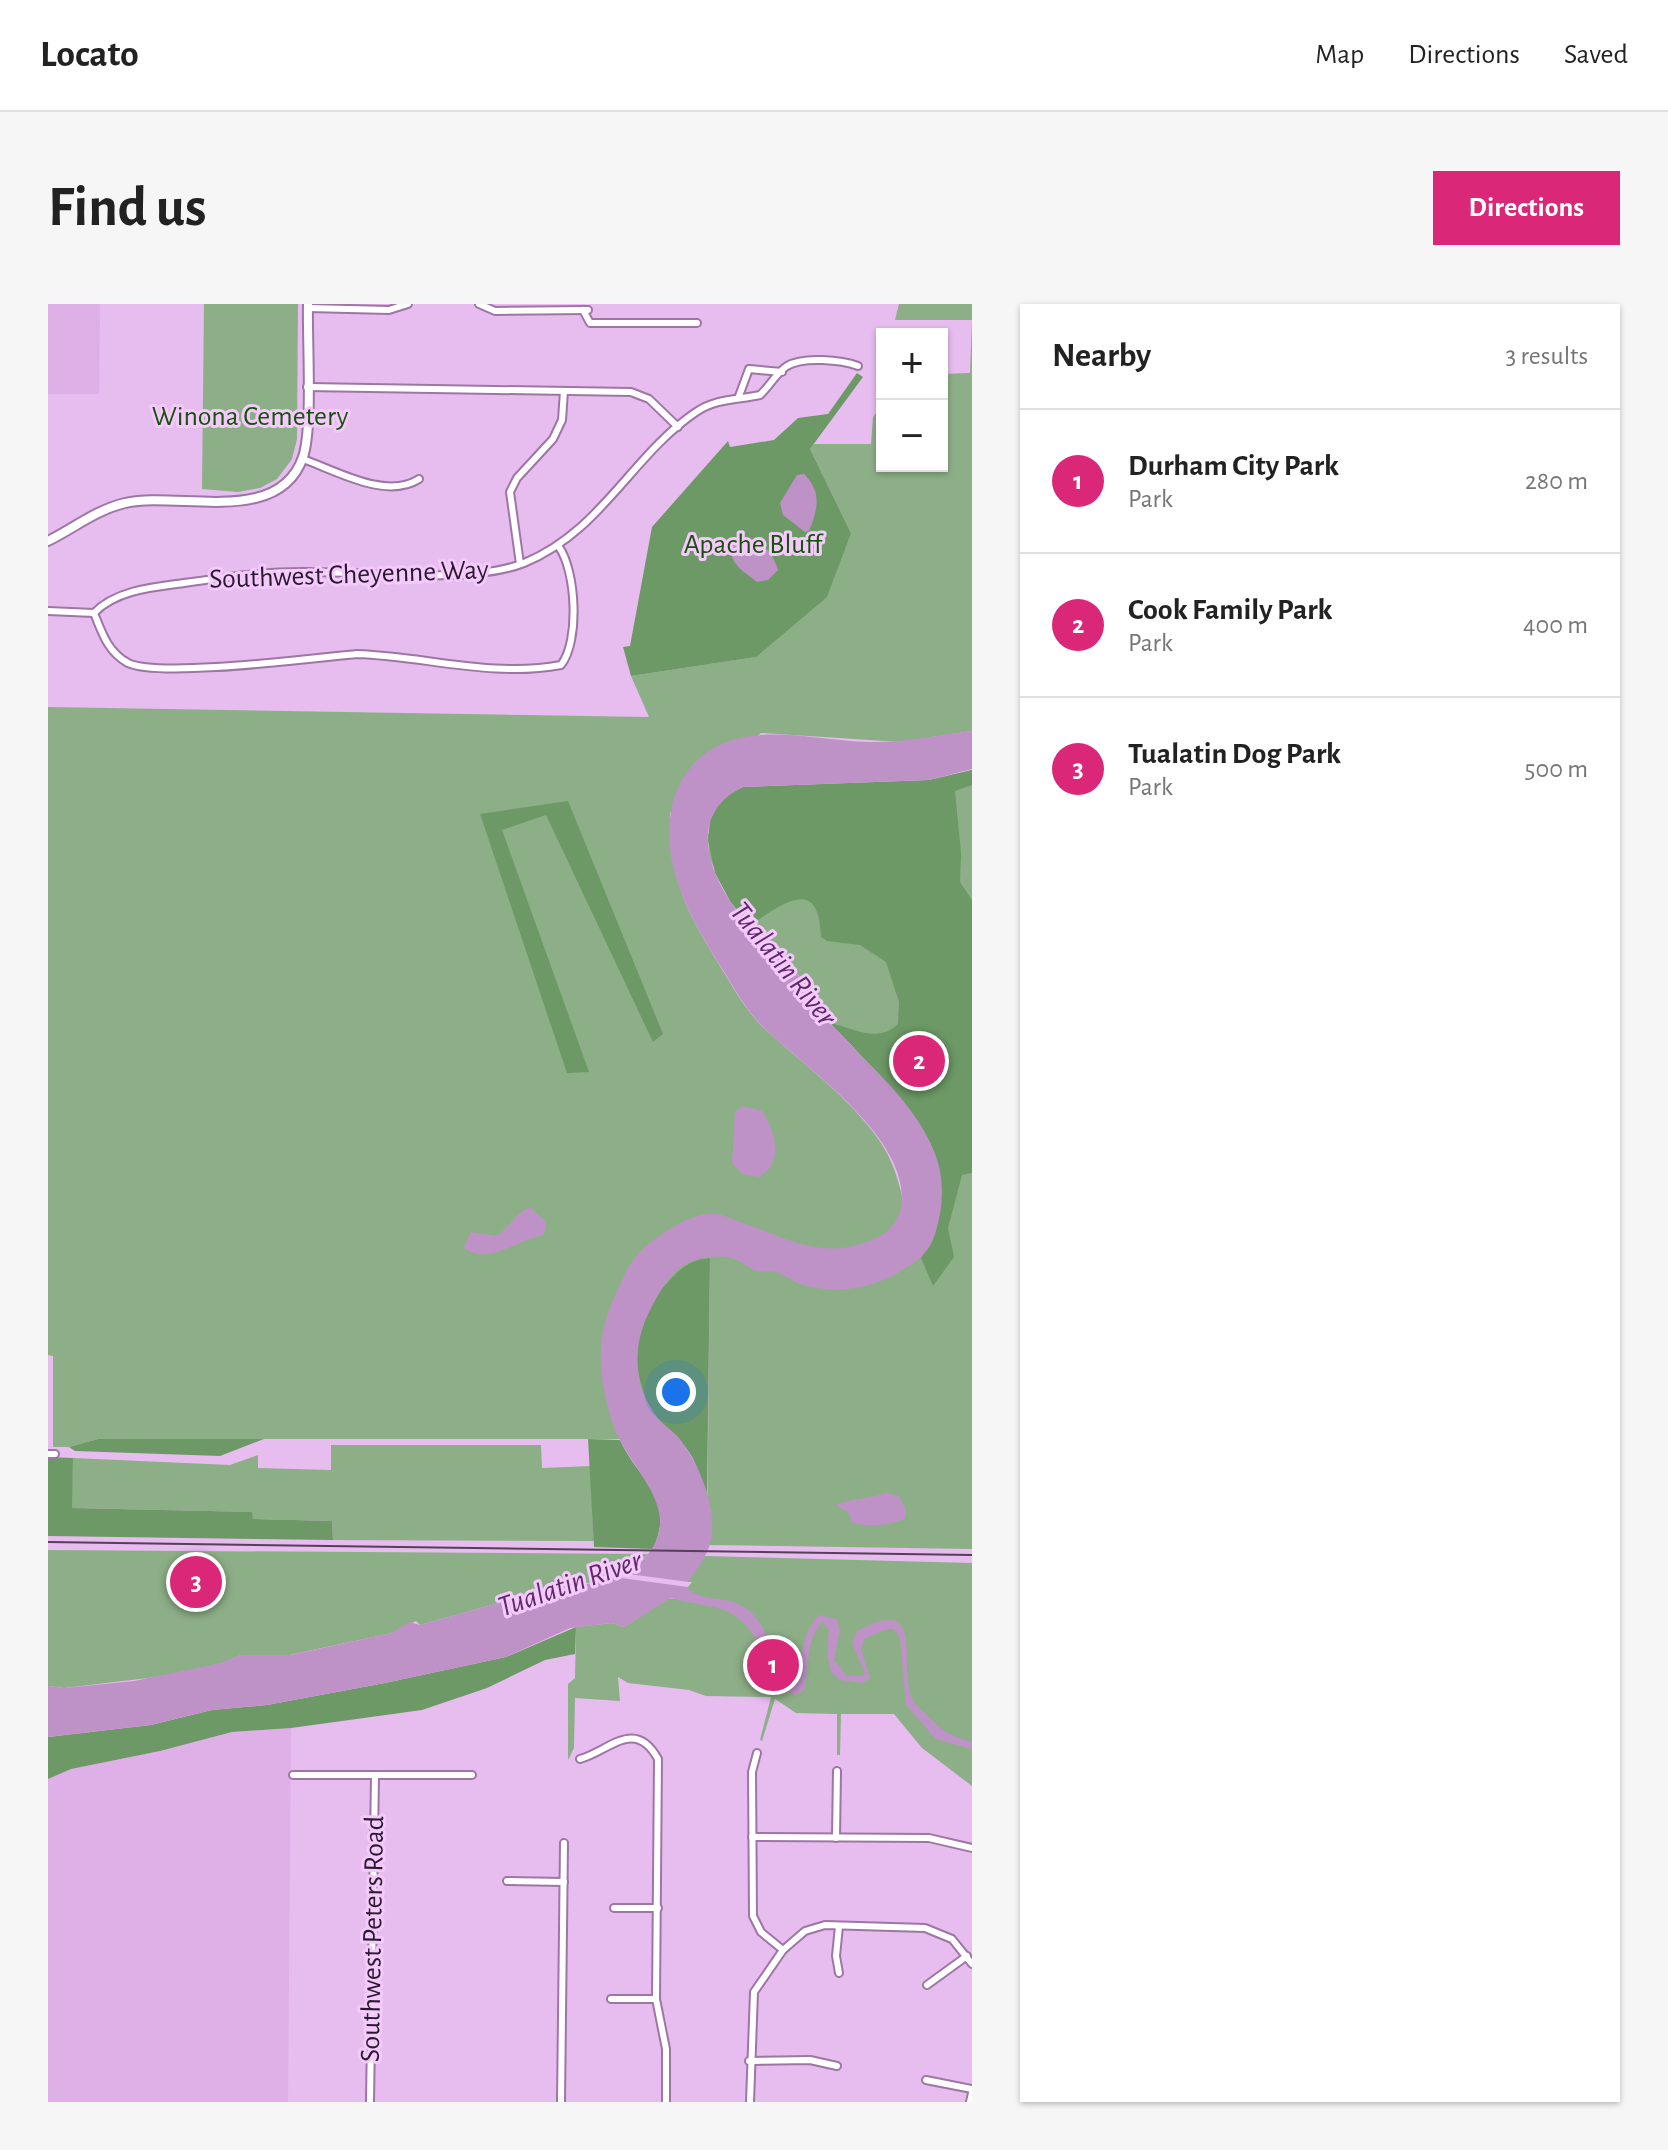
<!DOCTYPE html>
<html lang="en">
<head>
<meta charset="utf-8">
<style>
	:root { --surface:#fff; --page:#f6f6f6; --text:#222; --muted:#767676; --line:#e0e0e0; --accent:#db2777 }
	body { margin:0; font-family:"Alegreya Sans",sans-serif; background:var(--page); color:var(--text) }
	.controls { position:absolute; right:24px; top:24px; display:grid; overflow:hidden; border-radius:0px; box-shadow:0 2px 6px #0004 }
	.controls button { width:72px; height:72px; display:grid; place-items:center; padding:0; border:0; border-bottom:2px solid var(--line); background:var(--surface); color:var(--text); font:40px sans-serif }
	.you { position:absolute; left:628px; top:1088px; width:28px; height:28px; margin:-20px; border:6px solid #fff; border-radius:50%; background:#1a73e8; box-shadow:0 0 0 12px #1a73e833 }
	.badge { display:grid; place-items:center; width:52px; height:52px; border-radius:50%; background:var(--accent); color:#fff; font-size:26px; font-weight:700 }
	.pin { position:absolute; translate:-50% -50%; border:4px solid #fff; box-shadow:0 2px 8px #0006 }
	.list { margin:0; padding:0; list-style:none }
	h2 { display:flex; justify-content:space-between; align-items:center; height:104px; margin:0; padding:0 32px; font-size:34px }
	h2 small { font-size:26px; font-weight:400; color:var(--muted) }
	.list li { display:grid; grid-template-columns:52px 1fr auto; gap:24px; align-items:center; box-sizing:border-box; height:144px; padding:0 32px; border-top:2px solid var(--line) }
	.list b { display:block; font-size:30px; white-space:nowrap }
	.list p { margin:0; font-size:26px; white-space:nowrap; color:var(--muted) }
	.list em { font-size:26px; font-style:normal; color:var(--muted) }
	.map { position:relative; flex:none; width:924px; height:1798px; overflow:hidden; border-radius:0px }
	header { display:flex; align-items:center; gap:48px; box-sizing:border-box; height:112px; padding:0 40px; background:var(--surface); border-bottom:2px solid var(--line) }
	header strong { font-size:38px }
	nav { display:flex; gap:44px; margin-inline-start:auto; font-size:28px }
	.intro { display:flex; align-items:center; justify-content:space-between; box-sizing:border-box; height:192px; padding:0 48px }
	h1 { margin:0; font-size:56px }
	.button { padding:20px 36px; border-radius:0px; background:var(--accent); color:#fff; font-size:28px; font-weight:700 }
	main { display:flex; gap:48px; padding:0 48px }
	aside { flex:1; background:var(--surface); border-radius:0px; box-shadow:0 2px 6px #0004 }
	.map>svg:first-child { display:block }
	.built { fill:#dfafe7 }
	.green { fill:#8daf87 }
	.forest { fill:#6c9965 }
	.water { fill:#bf92c7 }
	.pier { fill:#e7bcef }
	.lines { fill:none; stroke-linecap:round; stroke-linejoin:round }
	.street-casing { stroke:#9e76a5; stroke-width:10 }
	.secondary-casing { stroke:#9e76a5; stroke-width:12 }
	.street { stroke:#fff; stroke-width:6 }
	.secondary { stroke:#fff; stroke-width:8 }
	.rail { stroke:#553f59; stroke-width:2 }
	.labels { text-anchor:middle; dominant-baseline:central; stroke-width:6; stroke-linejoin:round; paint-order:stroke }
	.park-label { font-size:28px; fill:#155309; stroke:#f4c9fc }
	.street-label { font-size:28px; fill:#2a1a2d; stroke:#f4c9fc }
	.water-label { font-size:30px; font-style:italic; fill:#5f296a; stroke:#f4c9fc }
</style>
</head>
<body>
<header>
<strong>Locato</strong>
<nav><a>Map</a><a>Directions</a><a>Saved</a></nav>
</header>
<div class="intro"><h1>Find us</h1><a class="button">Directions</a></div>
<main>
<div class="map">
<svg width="924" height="1798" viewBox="0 0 924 1798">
	<rect width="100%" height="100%" fill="#e7bcef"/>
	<g class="built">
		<polygon points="0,0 52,0 51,90 0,90"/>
		<polygon points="243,1424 240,1798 0,1798 0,1475 23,1465 112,1447 184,1428"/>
	</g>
	<g class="green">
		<polygon points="156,0 250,0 249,135 244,155 229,175 212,184 190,188 154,185"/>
		<path d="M 851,0 L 924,0 L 924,427 L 852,438 L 713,429 L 622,509 C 621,580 640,609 675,667 C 688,688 699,709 718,726 C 756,761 801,793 831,836 C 853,868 853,896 864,932 L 836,774 L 782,719 L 752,673 L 682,597 L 661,553 L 660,530 L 924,466 L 924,1245 L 659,1241 L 662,949 L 629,1135 L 50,1135 L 21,1143 L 5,1143 L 5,1052 L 0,1051 L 0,403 L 601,413 L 583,372 L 707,353 L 803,229 L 762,145 L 766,140 L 823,140 L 825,113 L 834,102 L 834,162 L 894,162 L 894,70 L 922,69 L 924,16 L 847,16 Z"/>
		<polygon points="283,1141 493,1141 494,1164 542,1162 546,1237 285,1236 284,1217 205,1215 203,1208 23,1204 25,1154 182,1161 210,1151 210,1164 283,1166"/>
		<path d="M 0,1246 L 600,1250 C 564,1293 506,1270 462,1301 L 451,1299 L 372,1321 L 368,1317 L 344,1329 L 241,1351 L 193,1351 L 174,1359 L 117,1372 L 16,1384 L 0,1382 Z"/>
		<polygon points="657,1252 924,1259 924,1482 874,1444 846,1410 793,1410 792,1451 789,1451 789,1410 748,1409 727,1395 714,1437 712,1436 723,1393 658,1392 641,1386 580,1379 570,1373 572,1397 527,1394 526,1444 520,1456 520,1380 527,1374 528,1323 564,1319 576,1323 620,1294 627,1295"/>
	</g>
	<g class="forest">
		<polygon points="809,69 815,73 762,145 803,229 779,293 708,353 583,372 575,343 582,342 604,223 680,137 682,143 726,136 750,114 780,110"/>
		<path d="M 924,466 L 924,481 L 907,487 L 913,549 L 912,578 L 924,596 L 924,869 L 914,871 L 900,924 L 906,953 L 885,982 L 873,954 C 924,863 841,780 782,719 C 806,724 829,740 850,720 L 851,698 L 838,658 L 812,641 L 779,637 L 773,633 C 771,570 734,600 701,622 L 682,597 L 667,569 L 660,536 L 662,516 L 670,501 L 678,491 L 695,483 L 881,476 Z"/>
		<polygon points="520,497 615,730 605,738 498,511 454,526 541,768 519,769 432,510"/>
		<path d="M 662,954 L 659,1194 C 654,1178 650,1162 641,1148 C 632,1134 617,1125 608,1112 C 581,1074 584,1023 613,986 C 628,969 638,956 662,954 Z"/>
		<polygon points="50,1135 216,1135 172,1152 27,1147 21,1143"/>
		<path d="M 540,1135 L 572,1136 C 592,1179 628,1193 605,1245 L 546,1243 Z"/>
		<polygon points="0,1153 25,1154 24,1204 204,1208 205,1215 284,1217 285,1236 0,1232"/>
		<polygon points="528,1323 527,1350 497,1356 439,1384 374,1406 243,1424 184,1428 112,1447 23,1465 0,1475 0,1433 103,1421 164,1406 219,1401 337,1379 458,1353"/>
	</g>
	<g class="water">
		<path d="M 756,170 C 774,188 770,205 761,227 L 757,228 L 735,211 L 732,199 L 749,171 Z"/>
		<path d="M 701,235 C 717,240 725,250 730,266 L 720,276 L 709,278 C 695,267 676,257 686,236 Z"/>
		<path d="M 924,427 L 924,465 L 881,476 L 695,483 C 631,514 667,585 703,624 C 718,640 736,654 750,671 C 762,686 770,706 784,721 C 820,761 865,796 886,847 C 897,874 896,902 887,930 C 882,947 871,956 856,965 C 828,984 792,990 758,982 C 749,980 740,973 731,969 C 724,965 716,969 708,967 C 701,964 694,958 687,955 C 671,949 642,954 629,966 C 615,980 605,999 597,1017 C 584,1050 587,1085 609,1113 C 615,1121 624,1126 631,1134 C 651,1160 669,1202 663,1235 C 660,1253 647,1267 637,1282 C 652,1299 678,1291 696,1303 C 724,1322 722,1355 740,1380 L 746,1380 L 759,1328 L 770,1311 L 789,1315 L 792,1326 L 786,1356 L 799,1372 L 816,1372 L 817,1369 L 804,1339 L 809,1327 C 881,1288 848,1362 865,1396 C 868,1403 873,1405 878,1410 C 893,1426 901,1432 924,1438 L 924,1445 L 888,1435 L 858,1401 L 852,1334 L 846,1325 L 839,1325 L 816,1335 L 813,1345 L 822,1374 L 815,1379 L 792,1376 L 783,1368 L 779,1349 L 781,1326 L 775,1318 C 757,1334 761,1364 757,1385 L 748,1391 L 731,1385 C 719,1356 707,1316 673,1305 C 656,1300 639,1299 623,1294 L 576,1323 L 564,1319 L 522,1324 L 458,1353 L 337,1379 L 219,1401 L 164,1406 L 103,1421 L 0,1433 L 0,1382 L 16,1384 L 86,1377 L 173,1359 L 193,1351 L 242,1351 L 344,1329 L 361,1318 L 372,1321 L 451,1299 L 462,1301 C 502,1273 562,1291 595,1256 C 643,1205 576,1164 563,1114 C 550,1069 547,1032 568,990 C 575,974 584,953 597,943 C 616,928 644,908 669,910 C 677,911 685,916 692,918 C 745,936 774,958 829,934 C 844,927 854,911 854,896 C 856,830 760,766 717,725 C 699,708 688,687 675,666 C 645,618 611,563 624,502 C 632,469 652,446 685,436 C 728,423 776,437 820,438 C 856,439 889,431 924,427 Z"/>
		<path d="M 694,802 L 714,807 C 727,828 737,857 711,873 L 694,870 L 684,859 L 687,808 Z"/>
		<path d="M 482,903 L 498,918 L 496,931 C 473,934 436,964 416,943 L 423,928 L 448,932 C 462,924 466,910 482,903 Z"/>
		<path d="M 838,1189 L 851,1192 L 858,1206 L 857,1215 C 840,1222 822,1223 804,1219 L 801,1209 L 788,1201 C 806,1194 820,1195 838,1189 Z"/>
	</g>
	<polygon class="pier" points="573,1269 641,1278 644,1278 640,1283 558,1272"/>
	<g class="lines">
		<defs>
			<g id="street">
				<polyline points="431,0 447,7 540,6"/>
				<polyline points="260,4 341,6 360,0"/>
				<polyline points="535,6 542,19 649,19"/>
				<polyline points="259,83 583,88 601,95 630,123"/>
				<polyline points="691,92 701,65 734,68"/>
				<path d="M 255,155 C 289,167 338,196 371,175"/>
				<polyline points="472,260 462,188 469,174 505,135 514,116 516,87"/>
				<path d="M 0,307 L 46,309 C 68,286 106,283 136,279 C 178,273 221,267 264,268 C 322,268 423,280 476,259 C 554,227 583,152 648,108 C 669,94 690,96 712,91 C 721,83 729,68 739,62 C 755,52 794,56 810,62"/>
				<path d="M 46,309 C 54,329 60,348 80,359 C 111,374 266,354 309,350 C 376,352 445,374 513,361 C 532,337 528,267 511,243"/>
				<polyline points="0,1150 7,1150"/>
				<polyline points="709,1449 704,1468 705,1612 713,1628 735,1646"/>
				<path d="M 532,1455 C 561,1447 587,1413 610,1455 L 608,1695 L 618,1745 L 618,1798"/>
				<polyline points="245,1471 424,1471"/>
				<polyline points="704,1533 881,1534 924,1544"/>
				<polyline points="788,1534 789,1467"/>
				<polyline points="459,1577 516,1578"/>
				<polyline points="566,1604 610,1604"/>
				<polyline points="791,1669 788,1652 791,1622"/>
				<polyline points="879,1681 919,1652"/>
				<polyline points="563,1695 608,1695"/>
				<polyline points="701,1757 762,1756 789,1762"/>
				<polyline points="878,1776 924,1785"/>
				<polyline points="322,1798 327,1472"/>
				<polyline points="513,1798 516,1539"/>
				<polyline points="702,1798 706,1688 735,1646 757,1627 777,1621 877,1624 904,1635 924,1660"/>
				<polyline points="922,1798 924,1789"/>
			</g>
			<path id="secondary" d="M 0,237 C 26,224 48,206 77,199 C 131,187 231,223 255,153 C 265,124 259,36 260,0"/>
		</defs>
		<use href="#street" class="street-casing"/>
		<use href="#secondary" class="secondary-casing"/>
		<use href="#street" class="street"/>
		<use href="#secondary" class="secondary"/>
		<polyline class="rail" points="0,1238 924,1251"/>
	</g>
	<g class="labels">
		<g class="park-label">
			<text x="202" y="113">Winona Cemetery</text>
			<text x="705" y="241">Apache Bluff</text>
		</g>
		<g class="street-label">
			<text transform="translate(301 271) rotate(-2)">Southwest Cheyenne Way</text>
			<text transform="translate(325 1635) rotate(-89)">Southwest Peters Road</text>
		</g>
		<g class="water-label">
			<text transform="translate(735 660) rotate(51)">Tualatin River</text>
			<text transform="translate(522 1280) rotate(-19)">Tualatin River</text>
		</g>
	</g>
</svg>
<div class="controls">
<button>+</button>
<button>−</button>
</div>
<div class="you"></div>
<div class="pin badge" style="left:725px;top:1361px">1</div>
<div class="pin badge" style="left:871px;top:757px">2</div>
<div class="pin badge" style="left:148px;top:1278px">3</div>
</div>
<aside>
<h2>Nearby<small>3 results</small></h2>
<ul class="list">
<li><span class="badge">1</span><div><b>Durham City Park</b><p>Park</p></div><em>280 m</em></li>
<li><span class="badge">2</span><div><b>Cook Family Park</b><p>Park</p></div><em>400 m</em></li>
<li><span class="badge">3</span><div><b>Tualatin Dog Park</b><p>Park</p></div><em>500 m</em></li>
</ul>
</aside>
</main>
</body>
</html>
